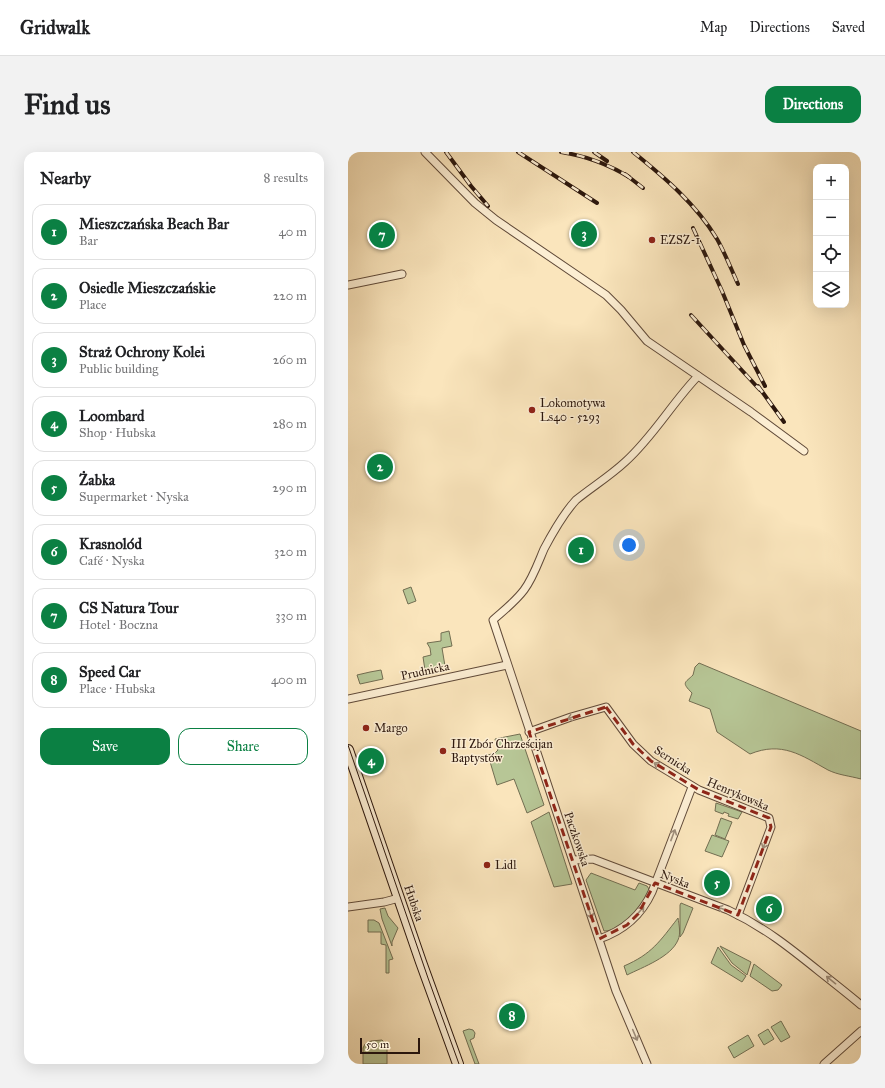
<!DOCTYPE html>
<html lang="en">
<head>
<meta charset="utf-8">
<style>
	:root { --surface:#fff; --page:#f2f2f2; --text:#202124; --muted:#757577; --line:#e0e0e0; --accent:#0b8043 }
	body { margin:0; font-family:"IM FELL Great Primer",serif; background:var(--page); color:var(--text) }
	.controls { position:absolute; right:12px; top:12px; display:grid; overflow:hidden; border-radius:8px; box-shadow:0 4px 16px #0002 }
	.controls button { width:36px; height:36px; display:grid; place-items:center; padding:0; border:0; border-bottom:1px solid var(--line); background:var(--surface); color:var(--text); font:20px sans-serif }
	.scale { position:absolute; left:12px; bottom:10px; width:60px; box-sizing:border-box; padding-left:4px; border:2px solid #2c170d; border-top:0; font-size:11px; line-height:14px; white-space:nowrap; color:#2c170d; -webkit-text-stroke:3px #fceed3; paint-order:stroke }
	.you { position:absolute; left:281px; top:393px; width:14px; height:14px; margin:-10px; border:3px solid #fff; border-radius:50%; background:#1a73e8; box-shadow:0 0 0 6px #1a73e833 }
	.badge { display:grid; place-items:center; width:26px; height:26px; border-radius:50%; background:var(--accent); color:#fff; font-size:13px; font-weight:700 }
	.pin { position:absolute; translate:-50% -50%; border:2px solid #fff; box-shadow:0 1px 4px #0006 }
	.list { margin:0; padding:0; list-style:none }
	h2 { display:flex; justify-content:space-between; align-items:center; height:52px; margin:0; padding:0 16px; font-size:17px }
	h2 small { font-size:13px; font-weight:400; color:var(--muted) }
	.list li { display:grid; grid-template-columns:26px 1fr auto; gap:12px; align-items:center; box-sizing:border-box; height:56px; margin:0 8px 8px; padding:0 8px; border:1px solid var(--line); border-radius:12px }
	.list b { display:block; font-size:15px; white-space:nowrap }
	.list p { margin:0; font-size:13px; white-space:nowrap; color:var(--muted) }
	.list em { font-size:13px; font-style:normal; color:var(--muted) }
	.actions { display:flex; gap:8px; padding:12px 16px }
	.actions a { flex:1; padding:9px 0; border:1px solid var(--accent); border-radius:12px; text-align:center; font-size:14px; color:var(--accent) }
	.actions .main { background:var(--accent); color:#fff }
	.icon { flex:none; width:22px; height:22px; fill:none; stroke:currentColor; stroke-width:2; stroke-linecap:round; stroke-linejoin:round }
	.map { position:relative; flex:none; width:513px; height:912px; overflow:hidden; border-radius:12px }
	header { display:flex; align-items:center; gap:24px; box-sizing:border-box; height:56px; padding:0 20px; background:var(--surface); border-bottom:1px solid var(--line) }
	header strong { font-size:19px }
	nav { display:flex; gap:22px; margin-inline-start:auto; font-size:14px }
	.intro { display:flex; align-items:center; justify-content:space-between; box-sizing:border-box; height:96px; padding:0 24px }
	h1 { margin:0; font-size:28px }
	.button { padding:10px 18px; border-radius:12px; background:var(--accent); color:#fff; font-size:14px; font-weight:700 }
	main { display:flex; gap:24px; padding:0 24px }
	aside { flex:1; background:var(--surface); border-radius:12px; box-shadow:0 4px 16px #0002 }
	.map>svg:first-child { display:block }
	.green { fill:#b7c696; stroke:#726e52 }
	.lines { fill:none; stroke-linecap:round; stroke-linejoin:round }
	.street-casing { stroke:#604a39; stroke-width:9 }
	.secondary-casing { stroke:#2c170d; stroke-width:12 }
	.street { stroke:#fceed3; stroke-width:7 }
	.secondary { stroke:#fceed3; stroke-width:10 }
	.tram { stroke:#2c170d; stroke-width:1 }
	.rail-casing { stroke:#2c170d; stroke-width:4 }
	.rail { stroke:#fceed3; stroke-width:2.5; stroke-dasharray:8; stroke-linecap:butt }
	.oneway { stroke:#9e8d7a }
	.marked { fill:none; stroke:#8f2418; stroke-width:3; stroke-dasharray:8 5; stroke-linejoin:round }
	.poi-dot { fill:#8f2418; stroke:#fceed3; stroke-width:1.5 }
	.labels { text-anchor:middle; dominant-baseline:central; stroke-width:3; stroke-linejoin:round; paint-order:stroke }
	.poi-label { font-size:12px; fill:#2c170d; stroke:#fceed3; text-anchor:start }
	.street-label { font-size:12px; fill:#2c170d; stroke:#fceed3 }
</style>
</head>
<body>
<header>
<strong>Gridwalk</strong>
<nav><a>Map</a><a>Directions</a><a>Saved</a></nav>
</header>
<div class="intro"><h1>Find us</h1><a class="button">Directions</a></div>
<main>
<aside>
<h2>Nearby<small>8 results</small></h2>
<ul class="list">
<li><span class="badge">1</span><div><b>Mieszczańska Beach Bar</b><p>Bar</p></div><em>40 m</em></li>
<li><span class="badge">2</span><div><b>Osiedle Mieszczańskie</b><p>Place</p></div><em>220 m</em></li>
<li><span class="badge">3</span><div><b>Straż Ochrony Kolei</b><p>Public building</p></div><em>260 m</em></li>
<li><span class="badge">4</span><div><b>Loombard</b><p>Shop · Hubska</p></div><em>280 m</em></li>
<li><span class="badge">5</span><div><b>Żabka</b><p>Supermarket · Nyska</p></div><em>290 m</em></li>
<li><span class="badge">6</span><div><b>Krasnolód</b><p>Café · Nyska</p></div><em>320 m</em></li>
<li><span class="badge">7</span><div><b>CS Natura Tour</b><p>Hotel · Boczna</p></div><em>330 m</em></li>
<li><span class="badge">8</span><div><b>Speed Car</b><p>Place · Hubska</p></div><em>400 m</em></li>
</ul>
<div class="actions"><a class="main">Save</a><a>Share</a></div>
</aside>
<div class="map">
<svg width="513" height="912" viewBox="0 0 513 912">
	<rect width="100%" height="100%" fill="#fae5bc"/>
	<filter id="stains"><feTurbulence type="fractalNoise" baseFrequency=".005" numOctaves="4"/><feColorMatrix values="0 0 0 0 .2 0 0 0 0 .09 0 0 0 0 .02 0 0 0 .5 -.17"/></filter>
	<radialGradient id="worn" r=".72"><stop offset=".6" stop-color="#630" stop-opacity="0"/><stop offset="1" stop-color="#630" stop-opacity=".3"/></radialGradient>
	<g class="green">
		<polygon points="63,435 68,449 60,452 55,438"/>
		<polygon points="101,479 104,494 94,496 97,514 77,518 75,505 83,503 82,496 79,491 93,489 93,481"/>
		<path d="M 351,511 L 513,579 L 513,627 C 502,624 490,623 480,618 C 453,603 434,589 402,602 L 369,580 L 362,557 L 341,549 L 344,541 C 333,530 337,531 345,523 L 347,515 Z"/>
		<polygon points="33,518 35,527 12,532 9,523 22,520"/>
		<polygon points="172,582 196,653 179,661 166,627 149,633 140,603 147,601 150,598 147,587"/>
		<polygon points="368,651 394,660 390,667 380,664 381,662 376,660 375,662 367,659"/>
		<polygon points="201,660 224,732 206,735 183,670"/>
		<polygon points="373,666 384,670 377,687 367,683"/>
		<polygon points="364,683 381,689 374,705 357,699"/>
		<path d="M 243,721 L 287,738 L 291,731 L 299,734 L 301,737 C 298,752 272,780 256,779 L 238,728 Z"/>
		<polygon points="333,751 345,756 335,781 332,785 332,753"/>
		<polygon points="37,756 40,764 50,776 44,790 44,794 34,767 32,757"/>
		<path d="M 330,766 C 331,772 333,782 330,788 C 323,805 295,815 279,823 L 276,814 C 304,802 312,789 330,766 Z"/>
		<polygon points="20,768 26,768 31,771 45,807 41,808 41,821 38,821 38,793 33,792 33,780 20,780"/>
		<polygon points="372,794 403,810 399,823 384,811"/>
		<polygon points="370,795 383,813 398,824 394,830 363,811"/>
		<polygon points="406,812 434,833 430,838 424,839 402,824"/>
		<polygon points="433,869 442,885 433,890 423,875"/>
		<polygon points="121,877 125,878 127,881 126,886 122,888 131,912 127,912 115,879"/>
		<polygon points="420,877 426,887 416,893 410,883"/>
		<polygon points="400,883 406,894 386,906 380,895"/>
		<polygon points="34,888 39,893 39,912 15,912 15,896 17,892 23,889"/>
	</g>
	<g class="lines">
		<defs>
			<g id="street">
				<polyline points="77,0 127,51 148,68 258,143 273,158 299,189 403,260 456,299"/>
				<polyline points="0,133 54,122"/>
				<polyline points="0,547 159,513"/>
				<polyline points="181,580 223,565 258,555 285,592 303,609 351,638 421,666 423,675 390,763"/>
				<path d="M 225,708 L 245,707 L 380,758 C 416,775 441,795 472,820 C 486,831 500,842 513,853"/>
				<polyline points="0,755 36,750 51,746"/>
				<path d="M 251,787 C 275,779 293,764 304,740 L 344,635"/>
				<path d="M 299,912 L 268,839 L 145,468 C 155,459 167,450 176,438 C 185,426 190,411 196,397 C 205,380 215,362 228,348 C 244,335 262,324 277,310 C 305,285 324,251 350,224"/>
				<polyline points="476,912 513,879"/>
			</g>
			<polyline id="secondary" points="0,598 73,810 110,912"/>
		</defs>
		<use href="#street" class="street-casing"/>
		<use href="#secondary" class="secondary-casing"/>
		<use href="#street" class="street"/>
		<use href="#secondary" class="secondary"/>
		<polyline class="tram" points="0,593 80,826 111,912"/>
		<defs>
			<g id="rail">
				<polyline points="98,0 123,34 140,54"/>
				<polyline points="170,0 249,51"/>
				<path d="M 213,0 C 238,4 260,12 281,25"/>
				<polyline points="246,0 259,9"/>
				<path d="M 285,0 C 316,25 348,52 369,87 C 377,101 383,117 390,132"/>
				<polyline points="277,22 295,36"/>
				<polyline points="345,76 374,139 396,193 417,234"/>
				<polyline points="343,163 412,238"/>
				<polyline points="410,234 436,270"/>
			</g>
		</defs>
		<use href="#rail" class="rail-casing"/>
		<use href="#rail" class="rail"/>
	</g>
	<defs><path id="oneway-shaft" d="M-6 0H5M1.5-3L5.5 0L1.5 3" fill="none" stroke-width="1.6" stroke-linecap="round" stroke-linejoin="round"/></defs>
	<g class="oneway">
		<use href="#oneway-shaft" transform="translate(225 565) rotate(162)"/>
		<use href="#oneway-shaft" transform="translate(311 614) rotate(-148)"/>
		<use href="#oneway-shaft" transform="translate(325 683) rotate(-69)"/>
		<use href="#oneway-shaft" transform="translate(417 691) rotate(111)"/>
		<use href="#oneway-shaft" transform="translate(375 757) rotate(-159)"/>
		<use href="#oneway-shaft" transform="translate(292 759) rotate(-50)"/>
		<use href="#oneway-shaft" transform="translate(242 761) rotate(72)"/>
		<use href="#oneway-shaft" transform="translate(483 828) rotate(-141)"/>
		<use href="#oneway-shaft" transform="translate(287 883) rotate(67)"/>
	</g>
	<path class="marked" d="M 258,555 L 285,592 L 303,609 L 351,638 L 421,666 L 423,675 L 390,763 L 307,731 L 290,762 L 279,773 L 251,787 L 181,580 Z"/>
	<g class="poi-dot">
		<circle cx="304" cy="88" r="4"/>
		<circle cx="184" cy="258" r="4"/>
		<circle cx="18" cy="576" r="4"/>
		<circle cx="95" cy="599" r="4"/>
		<circle cx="139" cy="713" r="4"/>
	</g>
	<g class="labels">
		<g class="poi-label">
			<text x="312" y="88">EZSZ-1</text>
			<text x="192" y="251">Lokomotywa<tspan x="192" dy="14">Ls40 - 5293</tspan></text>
			<text x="26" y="576">Margo</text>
			<text x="103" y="592">III Zbór Chrześcijan<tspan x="103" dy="14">Baptystów</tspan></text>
			<text x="147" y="713">Lidl</text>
		</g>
		<g class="street-label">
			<text transform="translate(77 519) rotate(-12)">Prudnicka</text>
			<text transform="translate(325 608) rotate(33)">Sernicka</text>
			<text transform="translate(390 642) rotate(23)">Henrykowska</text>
			<text transform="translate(229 687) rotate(71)">Paczkowska</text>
			<text transform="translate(327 727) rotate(21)">Nyska</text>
			<text transform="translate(66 751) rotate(71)">Hubska</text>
		</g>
	</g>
	<rect width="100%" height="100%" filter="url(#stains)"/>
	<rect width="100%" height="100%" fill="url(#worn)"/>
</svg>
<div class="controls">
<button>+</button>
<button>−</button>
<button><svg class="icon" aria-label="locate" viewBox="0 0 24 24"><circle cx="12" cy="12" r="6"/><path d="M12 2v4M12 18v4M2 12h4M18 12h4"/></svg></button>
<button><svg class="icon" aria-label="layers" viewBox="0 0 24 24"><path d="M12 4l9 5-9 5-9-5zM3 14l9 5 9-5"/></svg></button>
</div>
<div class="scale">50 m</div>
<div class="you"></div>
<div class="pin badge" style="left:233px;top:398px">1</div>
<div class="pin badge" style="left:32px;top:315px">2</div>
<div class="pin badge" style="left:236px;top:82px">3</div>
<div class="pin badge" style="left:23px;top:609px">4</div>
<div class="pin badge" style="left:369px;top:731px">5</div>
<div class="pin badge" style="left:421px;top:757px">6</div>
<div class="pin badge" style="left:34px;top:83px">7</div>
<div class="pin badge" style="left:164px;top:864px">8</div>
</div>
</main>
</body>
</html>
